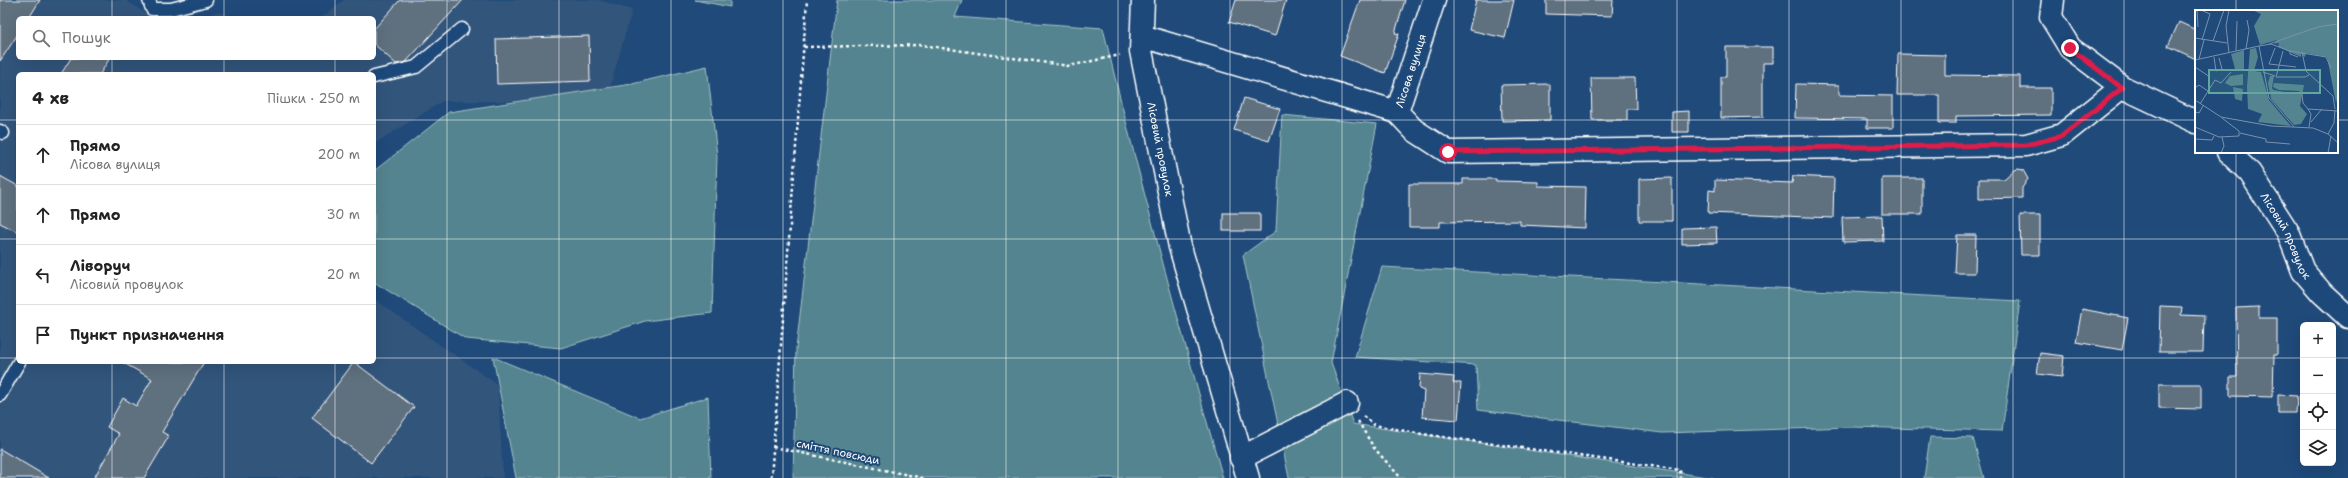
<!DOCTYPE html>
<html lang="uk">
<head>
<meta charset="utf-8">
<style>
	:root { --surface:#fff; --page:#f2f2f2; --text:#222; --muted:#767676; --line:#e0e0e0 }
	body { margin:0; font-family:"Shantell Sans",sans-serif; background:var(--page); color:var(--text) }
	.controls { position:absolute; right:12px; bottom:12px; display:grid; overflow:hidden; border-radius:6px; box-shadow:0 4px 16px #0002 }
	.controls button { width:36px; height:36px; display:grid; place-items:center; padding:0; border:0; border-bottom:1px solid var(--line); background:var(--surface); color:var(--text); font:20px sans-serif }
	.stop { position:absolute; width:12px; height:12px; margin:-9px; border:3px solid #e11d48; border-radius:50%; background:#fff }
	.stop.end { background:#e11d48; border-color:#fff; box-shadow:0 1px 4px #0008 }
	.list { margin:0; padding:0; list-style:none }
	h2 { display:flex; justify-content:space-between; align-items:center; height:52px; margin:0; padding:0 16px; font-size:17px }
	h2 small { font-size:13px; font-weight:400; color:var(--muted) }
	.list li { display:grid; grid-template-columns:26px 1fr auto; gap:12px; align-items:center; box-sizing:border-box; height:60px; padding:0 16px; border-top:1px solid var(--line) }
	.list b { display:block; font-size:15px; white-space:nowrap }
	.list p { margin:0; font-size:13px; white-space:nowrap; color:var(--muted) }
	.list em { font-size:13px; font-style:normal; color:var(--muted) }
	.icon { flex:none; width:22px; height:22px; fill:none; stroke:currentColor; stroke-width:2; stroke-linecap:round; stroke-linejoin:round }
	.map { position:relative; flex:none; width:2348px; height:478px; overflow:hidden }
	.search { position:absolute; background:var(--surface); box-shadow:0 4px 16px #0002; left:16px; top:16px; width:360px; height:44px; display:flex; align-items:center; gap:10px; box-sizing:border-box; padding:0 14px; border-radius:6px; color:var(--muted); font-size:15px }
	.panel { position:absolute; background:var(--surface); box-shadow:0 4px 16px #0002; left:16px; top:72px; width:360px; height:292px; border-radius:6px }
	.map>svg:first-child { display:block }
	.built { fill:#32557c }
	.green { fill:#53848f; stroke:#a9c2c7 }
	.building { fill:#5f6f7f; stroke:#fff }
	.lines { fill:none; stroke-linecap:round; stroke-linejoin:round }
	.service-casing { stroke:#fff; stroke-width:15 }
	.minor-casing { stroke:#fff; stroke-width:25 }
	.path { stroke:#fff; stroke-width:2.5; stroke-dasharray:3 3; stroke-linecap:butt }
	.service { stroke:#1f4a7a; stroke-width:12 }
	.minor { stroke:#1f4a7a; stroke-width:22 }
	.route { stroke:#e11d48; stroke-width:5 }
	.grid { fill:none; stroke:#fff; stroke-width:1; stroke-opacity:0.55 }
	.labels { text-anchor:middle; dominant-baseline:central; stroke-width:4; stroke-linejoin:round; paint-order:stroke }
	.street-label { font-size:11px; fill:#fff; stroke:#1f4a7a }
	.inset-road { fill:none; stroke:#7992af; stroke-width:1 }
	.view { fill:#63a6a1; fill-opacity:0.15; stroke:#63a6a1; stroke-width:2 }
	.inset-edge { fill:none; stroke:#fff; stroke-width:2 }
</style>
</head>
<body>
<div class="map">
<svg width="2348" height="478" viewBox="0 0 2348 478">
	<rect width="100%" height="100%" fill="#1f4a7a"/>
	<filter id="ink" filterUnits="userSpaceOnUse"><feTurbulence type="fractalNoise" baseFrequency=".025" numOctaves="2"/><feDisplacementMap in="SourceGraphic" scale="8" xChannelSelector="R" yChannelSelector="G"/><feConvolveMatrix kernelMatrix="1 2 1 2 8 2 1 2 1" color-interpolation-filters="sRGB"/></filter>
	<g filter="url(#ink)">
		<g class="built">
			<polygon points="0,0 125,0 153,18 18,18 18,58 374,58 374,18 321,18 344,0 599,0 632,10 606,102 443,101 374,144 374,74 18,74 18,362 374,362 374,299 498,385 503,478 0,478"/>
			<polygon points="216,12 241,18 202,18"/>
		</g>
		<g class="green">
			<polygon points="695,0 730,0 730,7"/>
			<path d="M 837,0 L 962,0 L 955,17 L 1103,28 C 1139,179 1180,329 1223,478 L 793,478 L 796,349 Z"/>
			<polygon points="707,66 717,156 712,313 645,321 561,348 466,339 374,282 374,171 449,112 632,84"/>
			<polygon points="1282,115 1377,124 1331,363 1353,424 1714,478 1289,478 1243,255 1276,231"/>
			<polygon points="1382,267 2020,301 2002,431 1851,427 1662,433 1478,410 1476,365 1355,357"/>
			<polygon points="493,357 640,418 708,397 711,478 516,478"/>
			<polygon points="1930,437 1973,438 1984,478 1924,478"/>
		</g>
		<g class="building">
			<polygon points="0,0 40,0 29,18 18,18 18,34 0,61"/>
			<polygon points="400,0 463,0 406,62 396,64 374,44 374,29"/>
			<polygon points="1236,0 1286,0 1275,36 1229,22"/>
			<polygon points="1360,0 1405,0 1395,33 1399,34 1385,73 1340,56"/>
			<polygon points="1476,0 1514,0 1505,38 1469,30"/>
			<polygon points="1546,0 1613,0 1612,16 1546,14"/>
			<polygon points="2179,22 2196,30 2196,59 2168,46"/>
			<polygon points="589,36 590,81 497,84 496,39"/>
			<polygon points="1726,47 1773,47 1773,63 1763,63 1763,117 1721,118 1721,77 1726,77"/>
			<polygon points="1898,54 1945,55 1945,75 2020,76 2020,88 2051,88 2051,115 1956,116 1956,123 1939,123 1939,95 1897,95"/>
			<polygon points="71,58 110,58 100,74 61,74"/>
			<polygon points="1591,78 1635,78 1636,109 1627,109 1627,120 1592,120"/>
			<polygon points="1550,84 1550,120 1502,121 1501,85"/>
			<polygon points="1796,84 1839,85 1839,95 1893,96 1893,128 1867,128 1867,119 1795,118"/>
			<polygon points="1244,98 1280,109 1269,141 1234,130"/>
			<polygon points="1689,111 1689,132 1672,132 1672,112"/>
			<polygon points="2018,169 2023,170 2028,179 2022,188 2022,198 1979,199 1979,179 2004,179 2014,170"/>
			<polygon points="0,176 18,186 18,232 0,223"/>
			<polygon points="1793,176 1834,178 1833,218 1708,213 1709,190 1715,191 1715,180 1792,183"/>
			<polygon points="1672,178 1672,221 1639,221 1639,179"/>
			<rect x="1882" y="178" width="40" height="36"/>
			<polygon points="1463,179 1496,179 1496,181 1538,182 1538,186 1586,187 1585,228 1520,225 1520,221 1440,222 1440,227 1409,227 1409,184 1463,184"/>
			<rect x="1223" y="213" width="37" height="18"/>
			<polygon points="2020,215 2040,215 2040,255 2021,255"/>
			<polygon points="1882,216 1883,241 1843,242 1842,217"/>
			<polygon points="1716,227 1717,243 1682,244 1682,228"/>
			<polygon points="1957,235 1976,235 1975,273 1955,273"/>
			<polygon points="2160,306 2182,307 2181,315 2204,316 2203,352 2159,352"/>
			<polygon points="2259,307 2259,318 2277,318 2277,355 2274,355 2273,397 2230,396 2230,377 2237,377 2236,308"/>
			<polygon points="2082,309 2128,318 2122,350 2076,342"/>
			<polygon points="2040,353 2064,356 2062,377 2037,374"/>
			<polygon points="122,362 204,362 162,432 169,436 144,478 94,478 119,434 107,427 123,398 136,406 152,379"/>
			<polygon points="354,362 414,407 371,463 312,418"/>
			<polygon points="1420,374 1454,377 1453,383 1461,383 1458,420 1422,417 1424,391 1419,389"/>
			<polygon points="2159,384 2201,384 2201,409 2159,408"/>
			<polygon points="2278,395 2297,396 2296,413 2278,413"/>
			<polygon points="0,449 49,478 0,478"/>
		</g>
		<g class="lines">
			<defs>
				<g id="service">
					<polyline points="149,0 152,9 171,9 206,0"/>
					<polyline points="374,77 416,67 462,29"/>
					<polyline points="0,131 3,133"/>
					<polyline points="0,395 19,362"/>
				</g>
				<g id="minor">
					<path id="s1" d="M 1143,0 L 1141,51 L 1180,247 L 1248,478"/>
					<polyline points="1434,0 1397,112 1414,130 1448,152 2026,145 2062,135 2122,87"/>
					<polyline points="2053,0 2051,17 2070,48 2122,87 2196,122"/>
					<polyline points="1142,36 1397,112"/>
					<path id="s2" d="M 2228,152 L 2250,173 L 2288,232 L 2303,271 L 2322,293 L 2348,317"/>
					<polyline points="1241,458 1347,403"/>
				</g>
			</defs>
			<use href="#service" class="service-casing"/>
			<use href="#minor" class="minor-casing"/>
			<g class="path">
				<polyline points="804,47 921,45 1069,66 1120,55"/>
				<polyline points="1363,416 1374,425 1422,434 1680,470 1681,478"/>
				<polyline points="1358,421 1374,448 1401,478"/>
				<polyline points="773,447 923,478"/>
				<polyline points="771,478 807,0"/>
			</g>
			<use href="#service" class="service"/>
			<use href="#minor" class="minor"/>
		</g>
	</g>
	<g class="lines" filter="url(#ink)">
		<polyline class="route" points="1448,152 2026,145 2062,136 2122,88 2070,48"/>
	</g>
	<path class="grid" d="M 112,0 L 112,18M 224,0 L 224,18M 335,0 L 335,18M 447,0 L 447,478M 559,0 L 559,478M 671,0 L 671,478M 783,0 L 783,478M 894,0 L 894,478M 1006,0 L 1006,478M 1118,0 L 1118,478M 1230,0 L 1230,478M 1342,0 L 1342,478M 1454,0 L 1454,478M 1565,0 L 1565,478M 1677,0 L 1677,478M 1789,0 L 1789,478M 1901,0 L 1901,478M 2013,0 L 2013,478M 2124,0 L 2124,478M 2236,0 L 2236,11M 112,58 L 112,74M 224,58 L 224,74M 335,58 L 335,74M 0,120 L 18,120M 374,120 L 2196,120M 2337,120 L 2348,120M 2236,152 L 2236,478M 0,239 L 18,239M 374,239 L 2348,239M 0,358 L 18,358M 374,358 L 2303,358M 2333,358 L 2348,358M 112,362 L 112,478M 224,362 L 224,478M 335,362 L 335,478"/>
	<g class="labels">
		<g class="street-label">
			<text transform="translate(1411 71) rotate(-72)">Лісова вулиця</text>
			<text stroke="none"><textPath href="#s1" startOffset="151">Лісовий провулок</textPath></text>
			<text stroke="none"><textPath href="#s2" startOffset="103">Лісовий провулок</textPath></text>
			<text transform="translate(838 452) rotate(12)">сміття повсюди</text>
		</g>
	</g>
	<g transform="translate(2195 10)">
		<rect width="143" height="143" fill="#1f4a7a"/>
		<path d="M 57,0 L 143,0 L 143,85 L 141,93 L 132,47 L 111,43 L 110,47 L 106,44 L 106,47 L 83,37 L 84,33 L 79,34 L 82,30 L 65,35 L 59,16 L 66,4 ZM 61,38 L 63,47 L 59,61 L 66,62 L 74,90 L 96,116 L 63,112 L 67,104 L 53,99 L 52,77 L 55,39 ZM 49,40 L 49,61 L 40,59 L 36,44 ZM 48,64 L 48,75 L 36,76 L 30,73 L 35,66 ZM 75,66 L 79,66 L 77,78 L 78,80 L 102,84 L 105,81 L 84,80 L 78,77 L 79,73 L 109,75 L 105,96 L 112,104 L 106,114 L 99,115 L 76,89 L 73,73 ZM 38,77 L 48,79 L 47,91 L 40,89 Z" fill="#53848f"/>
		<path class="inset-road" d="M 2,0 L 3,17M 6,0 L 15,4 L 7,30M 0,28 L 32,33M 18,31 L 29,0M 74,34 L 123,17 L 143,14M 80,38 L 74,54 L 101,57M 51,39 L 54,20 L 52,10M 41,41 L 42,11M 88,41 L 81,67 L 110,67 L 114,65M 95,41 L 131,47 L 136,58M 107,42 L 111,61 L 138,86 L 140,99M 34,43 L 31,16 L 34,0M 19,47 L 21,61 L 27,59 L 24,48M 4,49 L 9,30M 0,50 L 64,36M 0,57 L 15,67M 68,62 L 80,66M 0,78 L 4,75 L 13,81M 107,84 L 108,93 L 113,99 L 143,101M 0,90 L 26,107 L 76,116 L 118,118 L 133,124 L 143,133M 5,94 L 20,70 L 26,73 L 36,62M 113,99 L 116,104 L 114,117M 0,102 L 4,103 L 8,96M 116,112 L 127,99M 0,117 L 24,127 L 44,126 L 44,121 L 27,108M 99,117 L 74,88 L 64,36 L 76,34 L 95,41 L 95,44 L 103,47M 45,123 L 71,129 L 71,132 L 95,134M 133,124 L 139,113 L 140,100M 0,129 L 17,130 L 19,126M 26,143 L 29,136 L 27,127M 133,143 L 136,126"/>
		<path class="view" d="M 14,60 L 125,60 L 125,83 L 14,83 Z"/>
		<rect width="143" height="143" class="inset-edge"/>
	</g>
</svg>
<div class="controls">
<button>+</button>
<button>−</button>
<button><svg class="icon" aria-label="locate" viewBox="0 0 24 24"><circle cx="12" cy="12" r="6"/><path d="M12 2v4M12 18v4M2 12h4M18 12h4"/></svg></button>
<button><svg class="icon" aria-label="layers" viewBox="0 0 24 24"><path d="M12 4l9 5-9 5-9-5zM3 14l9 5 9-5"/></svg></button>
</div>
<div class="stop" style="left:1448px;top:152px"></div>
<div class="stop end" style="left:2070px;top:48px"></div>
<div class="search"><svg class="icon" aria-label="search" viewBox="0 0 24 24"><circle cx="10" cy="10" r="6"/><path d="M15 15l6 6"/></svg>Пошук</div>
<section class="panel">
<h2>4 хв<small>Пішки · 250 m</small></h2>
<ul class="list">
<li><svg class="icon" aria-label="ahead" viewBox="0 0 24 24"><path d="M12 20V5M6 11l6-6 6 6"/></svg><div><b>Прямо</b><p>Лісова вулиця</p></div><em>200 m</em></li>
<li><svg class="icon" aria-label="ahead" viewBox="0 0 24 24"><path d="M12 20V5M6 11l6-6 6 6"/></svg><div><b>Прямо</b></div><em>30 m</em></li>
<li><svg class="icon" aria-label="left" viewBox="0 0 24 24"><path d="M17 20v-9H6M10 6l-5 5 5 5"/></svg><div><b>Ліворуч</b><p>Лісовий провулок</p></div><em>20 m</em></li>
<li><svg class="icon" aria-label="arrive" viewBox="0 0 24 24"><path d="M6 21V4h12l-3 4 3 4H6"/></svg><div><b>Пункт призначення</b></div></li>
</ul>
</section>
</div>
</body>
</html>
